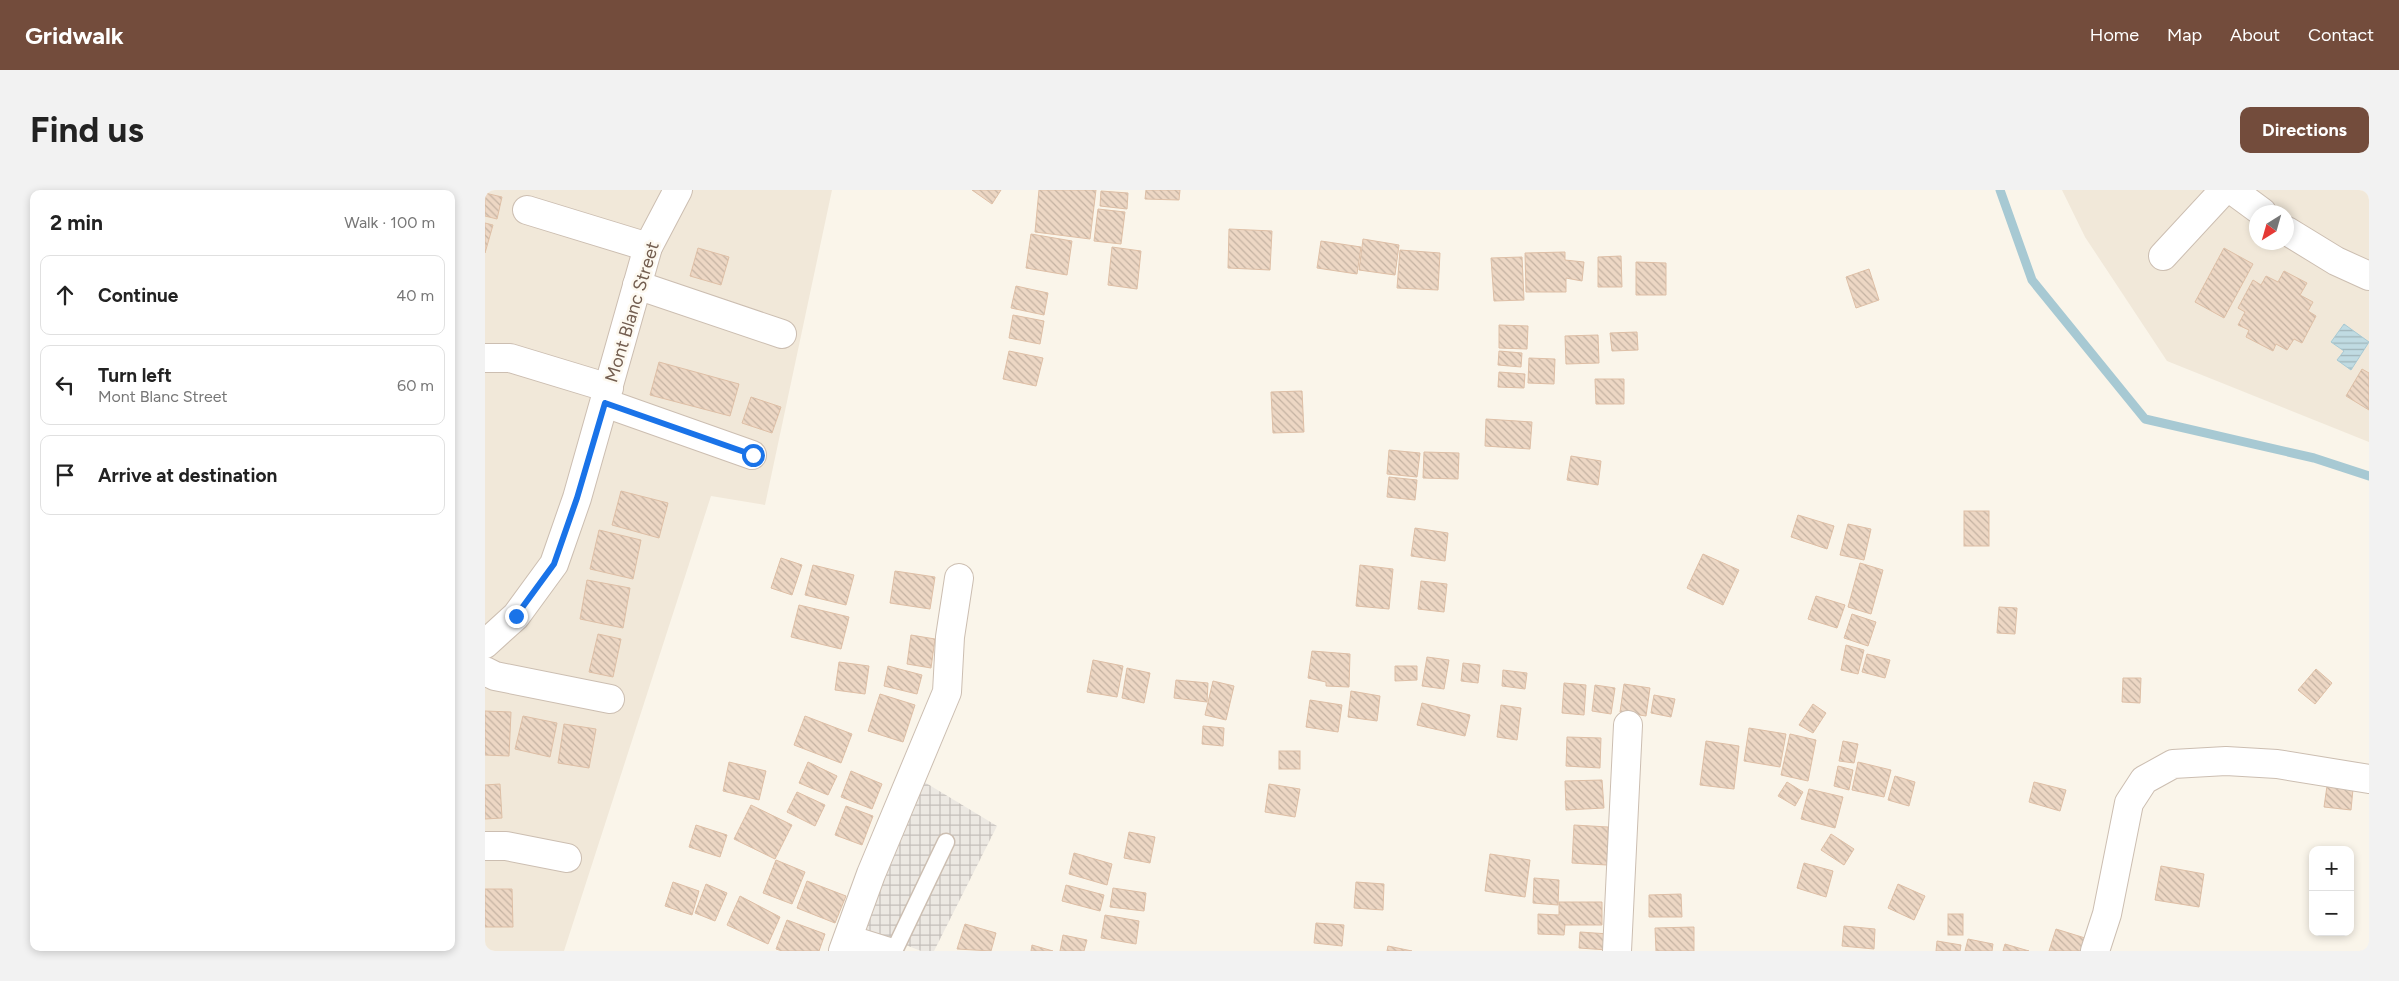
<!DOCTYPE html>
<html lang="en">
<head>
<meta charset="utf-8">
<style>
	:root { --surface:#fff; --page:#f2f2f2; --text:#222; --muted:#767676; --line:#e0e0e0; --accent:#734c3c }
	body { margin:0; font-family:Figtree,sans-serif; background:var(--page); color:var(--text) }
	.controls { position:absolute; right:15px; bottom:15px; display:grid; overflow:hidden; border-radius:10px; box-shadow:0 2px 8px #0003 }
	.controls button { width:45px; height:45px; display:grid; place-items:center; padding:0; border:0; border-bottom:1px solid var(--line); background:var(--surface); color:var(--text); font:25px sans-serif }
	.compass { position:absolute; left:1764px; top:15px; width:45px; height:45px; border-radius:50%; background:var(--surface); box-shadow:0 2px 8px #0003; rotate:217deg }
	.stop { position:absolute; width:15px; height:15px; margin:-11px; border:4px solid #1a73e8; border-radius:50%; background:#fff }
	.stop.end { background:#1a73e8; border-color:#fff; box-shadow:0 1px 5px #0008 }
	.list { margin:0; padding:0; list-style:none }
	h2 { display:flex; justify-content:space-between; align-items:center; height:65px; margin:0; padding:0 20px; font-size:21px }
	h2 small { font-size:16px; font-weight:400; color:var(--muted) }
	.list li { display:grid; grid-template-columns:32px 1fr auto; gap:15px; align-items:center; box-sizing:border-box; height:80px; margin:0 10px 10px; padding:0 10px; border:1px solid var(--line); border-radius:10px }
	.list b { display:block; font-size:19px; white-space:nowrap }
	.list p { margin:0; font-size:16px; white-space:nowrap; color:var(--muted) }
	.list em { font-size:16px; font-style:normal; color:var(--muted) }
	.icon { flex:none; width:28px; height:28px; fill:none; stroke:currentColor; stroke-width:2; stroke-linecap:round; stroke-linejoin:round }
	.map { position:relative; flex:none; width:1884px; height:761px; overflow:hidden; border-radius:10px }
	header { display:flex; align-items:center; gap:30px; box-sizing:border-box; height:70px; padding:0 25px; background:var(--accent); color:#fff }
	header strong { font-size:24px }
	nav { display:flex; gap:28px; margin-inline-start:auto; font-size:18px }
	.intro { display:flex; align-items:center; justify-content:space-between; box-sizing:border-box; height:120px; padding:0 30px }
	h1 { margin:0; font-size:35px }
	.button { padding:12px 22px; border-radius:10px; background:var(--accent); color:#fff; font-size:18px; font-weight:700 }
	main { display:flex; gap:30px; padding:0 30px }
	aside { flex:1; background:var(--surface); border-radius:10px; box-shadow:0 2px 8px #0003 }
	.map>svg:first-child { display:block }
	.residential { fill:#f1e8d9; fill-rule:evenodd }
	.industrial { fill:url(#industrial-grid) }
	.water { fill:url(#water-rules); stroke:#a7c9d3 }
	.lines { fill:none; stroke-linecap:round; stroke-linejoin:round }
	.stream { stroke:#a7c9d3; stroke-width:9 }
	.building { fill:url(#building-back-hatch); stroke:#debfa6 }
	.service-casing { stroke:#ccbeb1; stroke-width:19 }
	.minor-casing { stroke:#ccbeb1; stroke-width:30 }
	.service { stroke:#fff; stroke-width:16 }
	.minor { stroke:#fff; stroke-width:28 }
	.route { stroke:#1a73e8; stroke-width:6 }
	.labels { text-anchor:middle; dominant-baseline:central; stroke-width:5; stroke-linejoin:round; paint-order:stroke }
	.street-label { font-size:18px; fill:#735e50; stroke:#fdf9f0 }
</style>
</head>
<body>
<header>
<strong>Gridwalk</strong>
<nav><a>Home</a><a>Map</a><a>About</a><a>Contact</a></nav>
</header>
<div class="intro"><h1>Find us</h1><a class="button">Directions</a></div>
<main>
<aside>
<h2>2 min<small>Walk · 100 m</small></h2>
<ul class="list">
<li><svg class="icon" aria-label="ahead" viewBox="0 0 24 24"><path d="M12 20V5M6 11l6-6 6 6"/></svg><div><b>Continue</b></div><em>40 m</em></li>
<li><svg class="icon" aria-label="left" viewBox="0 0 24 24"><path d="M17 20v-9H6M10 6l-5 5 5 5"/></svg><div><b>Turn left</b><p>Mont Blanc Street</p></div><em>60 m</em></li>
<li><svg class="icon" aria-label="arrive" viewBox="0 0 24 24"><path d="M6 21V4h12l-3 4 3 4H6"/></svg><div><b>Arrive at destination</b></div></li>
</ul>
</aside>
<div class="map">
<svg width="1884" height="761" viewBox="0 0 1884 761">
	<defs>
		<pattern id="industrial-grid" width="8" height="8" patternUnits="userSpaceOnUse" patternTransform="scale(1.25)"><rect width="8" height="8" fill="#ece8e2"/><path d="M0 4h8M4 0v8" fill="none" stroke="#c4bfba"/></pattern>
		<pattern id="water-rules" width="6" height="5" patternUnits="userSpaceOnUse" patternTransform="scale(1.25)"><rect width="6" height="5" fill="#c0dbe2"/><path d="M0 2.5h6" fill="none" stroke="#a0b5ba"/></pattern>
		<pattern id="building-back-hatch" width="6" height="6" patternUnits="userSpaceOnUse" patternTransform="scale(1.25)"><rect width="6" height="6" fill="#edd7c4"/><path d="M-1 5l2 2M0 0l6 6M5-1l2 2" fill="none" stroke="#c4b2a2"/></pattern>
	</defs>
	<rect width="100%" height="100%" fill="#faf5ea"/>
	<g class="residential">
		<polygon points="0,0 347,0 280,315 226,306 79,761 0,761"/>
		<path d="M 1577,0 L 1884,0 L 1884,252 L 1682,171 L 1600,47 ZM 1772,22 L 1802,22 L 1802,52 L 1772,52 Z"/>
	</g>
	<polygon class="industrial" points="436,590 512,636 449,761 436,761 380,739"/>
	<polygon class="water" points="1859,134 1884,152 1866,180 1852,170 1859,161 1846,152"/>
	<g class="lines">
		<polyline class="stream" points="1515,0 1547,90 1660,229 1829,268 1884,286"/>
	</g>
	<g class="building">
		<polygon points="487,0 516,0 507,14"/>
		<polygon points="554,0 611,0 605,49 550,42"/>
		<polygon points="661,0 695,0 694,10 660,9"/>
		<polygon points="616,1 643,3 642,19 615,16"/>
		<polygon points="0,3 17,7 12,29 0,26"/>
		<polygon points="613,19 640,22 636,54 609,51"/>
		<polygon points="0,33 8,35 0,63"/>
		<polygon points="744,39 787,41 785,80 743,78"/>
		<polygon points="546,44 587,51 582,85 541,78"/>
		<polygon points="878,49 914,55 910,85 874,80"/>
		<polygon points="836,51 876,57 872,84 832,78"/>
		<polygon points="627,57 656,61 652,99 623,95"/>
		<polygon points="213,58 244,67 236,95 205,86"/>
		<polygon points="1739,58 1768,74 1739,128 1710,112"/>
		<polygon points="915,60 955,63 953,100 912,98"/>
		<polygon points="1080,62 1080,70 1099,72 1097,91 1081,88 1081,102 1041,102 1040,63"/>
		<polygon points="1136,66 1137,97 1113,97 1113,67"/>
		<polygon points="1037,67 1039,110 1009,111 1006,68"/>
		<polygon points="1151,72 1181,73 1181,105 1151,105"/>
		<polygon points="1384,79 1394,110 1371,118 1361,87"/>
		<polygon points="1799,81 1822,93 1815,105 1828,112 1823,121 1831,126 1817,153 1809,149 1802,160 1791,154 1788,161 1761,147 1764,140 1753,135 1760,122 1753,118 1768,90 1776,95 1781,86 1793,92"/>
		<polygon points="531,96 563,103 559,125 526,118"/>
		<polygon points="528,125 559,131 555,154 524,148"/>
		<polygon points="1014,135 1043,136 1042,159 1014,158"/>
		<polygon points="1152,142 1153,160 1127,161 1125,143"/>
		<polygon points="1113,145 1114,173 1081,174 1080,146"/>
		<polygon points="524,161 558,168 551,196 518,189"/>
		<polygon points="1014,161 1037,163 1036,177 1013,175"/>
		<polygon points="1044,168 1070,169 1069,194 1043,193"/>
		<polygon points="174,172 254,194 245,226 165,205"/>
		<polygon points="1877,179 1884,183 1884,220 1861,206"/>
		<polygon points="1014,182 1040,184 1039,198 1013,197"/>
		<polygon points="1110,189 1139,189 1139,214 1111,214"/>
		<polygon points="817,201 819,242 788,243 786,202"/>
		<polygon points="266,207 296,217 287,243 257,233"/>
		<polygon points="1001,229 1047,232 1045,259 1000,256"/>
		<polygon points="904,260 935,263 932,287 902,284"/>
		<polygon points="939,262 974,263 973,289 938,288"/>
		<polygon points="1086,266 1116,271 1113,295 1082,290"/>
		<polygon points="904,287 932,290 930,310 902,307"/>
		<polygon points="136,301 183,313 174,348 127,335"/>
		<rect x="1479" y="321" width="25" height="35"/>
		<polygon points="1313,325 1349,336 1342,359 1306,347"/>
		<polygon points="1363,334 1386,339 1379,370 1355,365"/>
		<polygon points="930,338 963,343 960,371 926,366"/>
		<polygon points="114,340 156,350 148,389 105,379"/>
		<polygon points="1218,364 1254,380 1238,415 1202,398"/>
		<polygon points="296,368 317,375 307,405 286,398"/>
		<polygon points="1375,373 1398,380 1386,424 1363,417"/>
		<polygon points="328,375 369,385 361,415 320,405"/>
		<polygon points="875,375 908,379 904,419 871,416"/>
		<polygon points="410,381 450,387 445,419 405,413"/>
		<polygon points="102,390 145,398 138,438 95,429"/>
		<polygon points="936,391 962,394 959,422 933,419"/>
		<polygon points="1331,406 1360,415 1352,438 1323,429"/>
		<polygon points="314,415 364,427 356,459 306,447"/>
		<polygon points="1514,417 1532,418 1530,444 1512,443"/>
		<polygon points="1367,424 1391,432 1383,456 1359,448"/>
		<polygon points="113,444 136,449 128,487 104,482"/>
		<polygon points="426,445 450,449 446,478 422,474"/>
		<polygon points="1361,455 1379,460 1373,484 1356,480"/>
		<polygon points="827,461 865,464 864,497 841,496 841,492 823,488"/>
		<polygon points="1382,464 1405,470 1400,488 1377,482"/>
		<polygon points="942,467 964,470 959,499 937,496"/>
		<polygon points="608,470 638,476 632,507 602,502"/>
		<polygon points="354,472 384,476 380,504 350,500"/>
		<polygon points="978,473 995,475 993,493 976,491"/>
		<polygon points="403,476 437,485 432,504 399,496"/>
		<polygon points="910,476 932,476 932,490 910,491"/>
		<polygon points="642,478 665,483 659,513 637,508"/>
		<polygon points="1831,479 1847,493 1830,514 1813,500"/>
		<polygon points="1018,480 1042,483 1040,499 1017,496"/>
		<polygon points="1638,488 1656,488 1655,513 1637,512"/>
		<polygon points="691,490 723,493 722,512 689,508"/>
		<polygon points="728,491 749,496 741,530 720,525"/>
		<polygon points="1079,493 1101,495 1099,525 1077,523"/>
		<polygon points="1139,494 1165,498 1161,526 1135,522"/>
		<polygon points="1110,495 1130,498 1126,524 1107,521"/>
		<polygon points="866,501 895,506 892,531 863,527"/>
		<polygon points="395,504 430,515 418,552 383,541"/>
		<polygon points="1169,505 1190,509 1186,527 1166,523"/>
		<polygon points="825,510 857,515 853,542 821,537"/>
		<polygon points="937,513 985,525 980,546 932,535"/>
		<polygon points="1328,514 1341,523 1328,543 1314,535"/>
		<polygon points="1016,515 1036,518 1032,550 1012,547"/>
		<polygon points="0,521 26,522 24,566 0,565"/>
		<polygon points="38,526 72,533 65,567 30,559"/>
		<polygon points="320,526 367,544 356,573 309,555"/>
		<polygon points="79,534 111,539 104,578 73,573"/>
		<polygon points="718,536 739,538 738,556 717,554"/>
		<polygon points="1264,538 1301,544 1295,577 1259,571"/>
		<polygon points="1305,544 1331,550 1323,591 1296,585"/>
		<polygon points="1082,547 1116,548 1115,578 1081,576"/>
		<polygon points="1221,551 1254,556 1249,599 1215,595"/>
		<polygon points="1358,551 1373,554 1369,573 1354,571"/>
		<rect x="794" y="561" width="21" height="18"/>
		<polygon points="244,572 281,581 274,610 238,601"/>
		<polygon points="323,572 352,586 343,605 314,593"/>
		<polygon points="1373,572 1406,580 1399,607 1367,600"/>
		<polygon points="1353,576 1368,580 1364,600 1349,596"/>
		<polygon points="366,581 397,594 387,619 356,607"/>
		<polygon points="1410,586 1430,592 1424,616 1403,610"/>
		<polygon points="1117,590 1119,618 1081,620 1080,591"/>
		<polygon points="1302,592 1318,602 1310,616 1293,606"/>
		<polygon points="1549,592 1581,600 1575,621 1544,612"/>
		<polygon points="15,594 17,628 0,629 0,595"/>
		<polygon points="784,594 815,599 810,627 780,622"/>
		<polygon points="1842,596 1868,599 1866,620 1839,617"/>
		<polygon points="1324,599 1358,607 1350,638 1316,629"/>
		<polygon points="312,602 340,615 330,636 302,622"/>
		<polygon points="266,615 307,635 290,669 249,649"/>
		<polygon points="361,616 388,626 377,655 350,645"/>
		<polygon points="211,635 242,645 235,667 204,657"/>
		<polygon points="1089,635 1123,637 1122,675 1087,673"/>
		<polygon points="644,642 670,647 665,673 639,668"/>
		<polygon points="1346,644 1369,659 1359,675 1336,660"/>
		<polygon points="589,663 627,674 622,695 584,684"/>
		<polygon points="1005,664 1045,670 1040,707 1000,701"/>
		<polygon points="291,670 320,682 307,714 278,703"/>
		<polygon points="1319,673 1348,681 1341,707 1312,698"/>
		<polygon points="1676,676 1719,684 1714,717 1670,710"/>
		<polygon points="1049,688 1074,690 1073,715 1048,713"/>
		<polygon points="322,691 361,706 350,733 312,718"/>
		<polygon points="188,692 214,701 207,725 180,716"/>
		<polygon points="871,692 899,694 898,720 869,718"/>
		<polygon points="221,694 242,703 230,731 210,723"/>
		<polygon points="1413,694 1440,706 1429,730 1403,718"/>
		<polygon points="581,695 619,705 615,721 577,711"/>
		<polygon points="628,698 661,703 659,721 625,717"/>
		<polygon points="0,699 27,699 28,737 0,737"/>
		<polygon points="1196,704 1197,727 1164,727 1164,705"/>
		<polygon points="255,706 295,727 283,754 242,735"/>
		<polygon points="1074,712 1117,712 1117,735 1080,735 1079,745 1053,744 1053,724 1074,725"/>
		<rect x="1463" y="724" width="15" height="21"/>
		<polygon points="620,725 654,731 651,754 616,748"/>
		<polygon points="302,730 340,744 334,761 297,761 291,759"/>
		<polygon points="831,733 859,735 857,756 829,753"/>
		<polygon points="480,734 511,743 506,761 472,759"/>
		<polygon points="1359,736 1390,739 1389,759 1357,756"/>
		<polygon points="1209,737 1209,761 1171,761 1170,738"/>
		<polygon points="1571,739 1600,748 1596,761 1564,761"/>
		<polygon points="1095,742 1124,744 1123,760 1094,758"/>
		<polygon points="578,745 602,750 599,761 575,761"/>
		<polygon points="1483,749 1508,754 1507,761 1480,761"/>
		<polygon points="1452,751 1476,755 1475,761 1451,761"/>
		<polygon points="1520,754 1544,761 1518,761"/>
		<polygon points="547,755 568,761 546,761"/>
		<polygon points="903,756 927,761 902,761"/>
	</g>
	<g class="lines">
		<defs>
			<polyline id="service" points="409,761 461,652"/>
			<g id="minor">
				<polyline points="1747,0 1777,22"/>
				<polyline points="42,20 163,57"/>
				<polyline points="1802,41 1851,71 1884,86"/>
				<polyline points="1678,66 1739,0"/>
				<polyline points="152,95 297,144"/>
				<polyline points="0,168 25,168 124,198"/>
				<polyline points="120,213 267,265"/>
				<polyline points="0,454 31,426 69,374 92,308 163,57 193,0"/>
				<polyline points="0,481 10,486 125,509"/>
				<polyline points="0,656 21,656 82,668"/>
				<polyline points="363,749 401,761"/>
				<polyline points="358,761 386,684 462,502 465,447 474,388"/>
				<polyline points="1132,761 1143,535"/>
				<polyline points="1610,761 1622,724 1644,613 1659,590 1688,574 1741,571 1792,574 1884,589"/>
			</g>
		</defs>
		<use href="#service" class="service-casing"/>
		<use href="#minor" class="minor-casing"/>
		<use href="#service" class="service"/>
		<use href="#minor" class="minor"/>
	</g>
	<g class="lines">
		<polyline class="route" points="31,426 69,374 92,308 120,213 268,265"/>
	</g>
	<g class="labels">
		<g class="street-label">
			<text transform="translate(147 122) rotate(-73)">Mont Blanc Street</text>
		</g>
	</g>
</svg>
<div class="controls">
<button>+</button>
<button>−</button>
</div>
<svg class="compass" viewBox="-18 -18 36 36"><path d="M0-13l5 13h-10z" fill="#e53935"/><path d="M0 13l5-13h-10z" fill="#767676"/></svg>
<div class="stop" style="left:268px;top:265px"></div>
<div class="stop end" style="left:31px;top:426px"></div>
</div>
</main>
</body>
</html>
